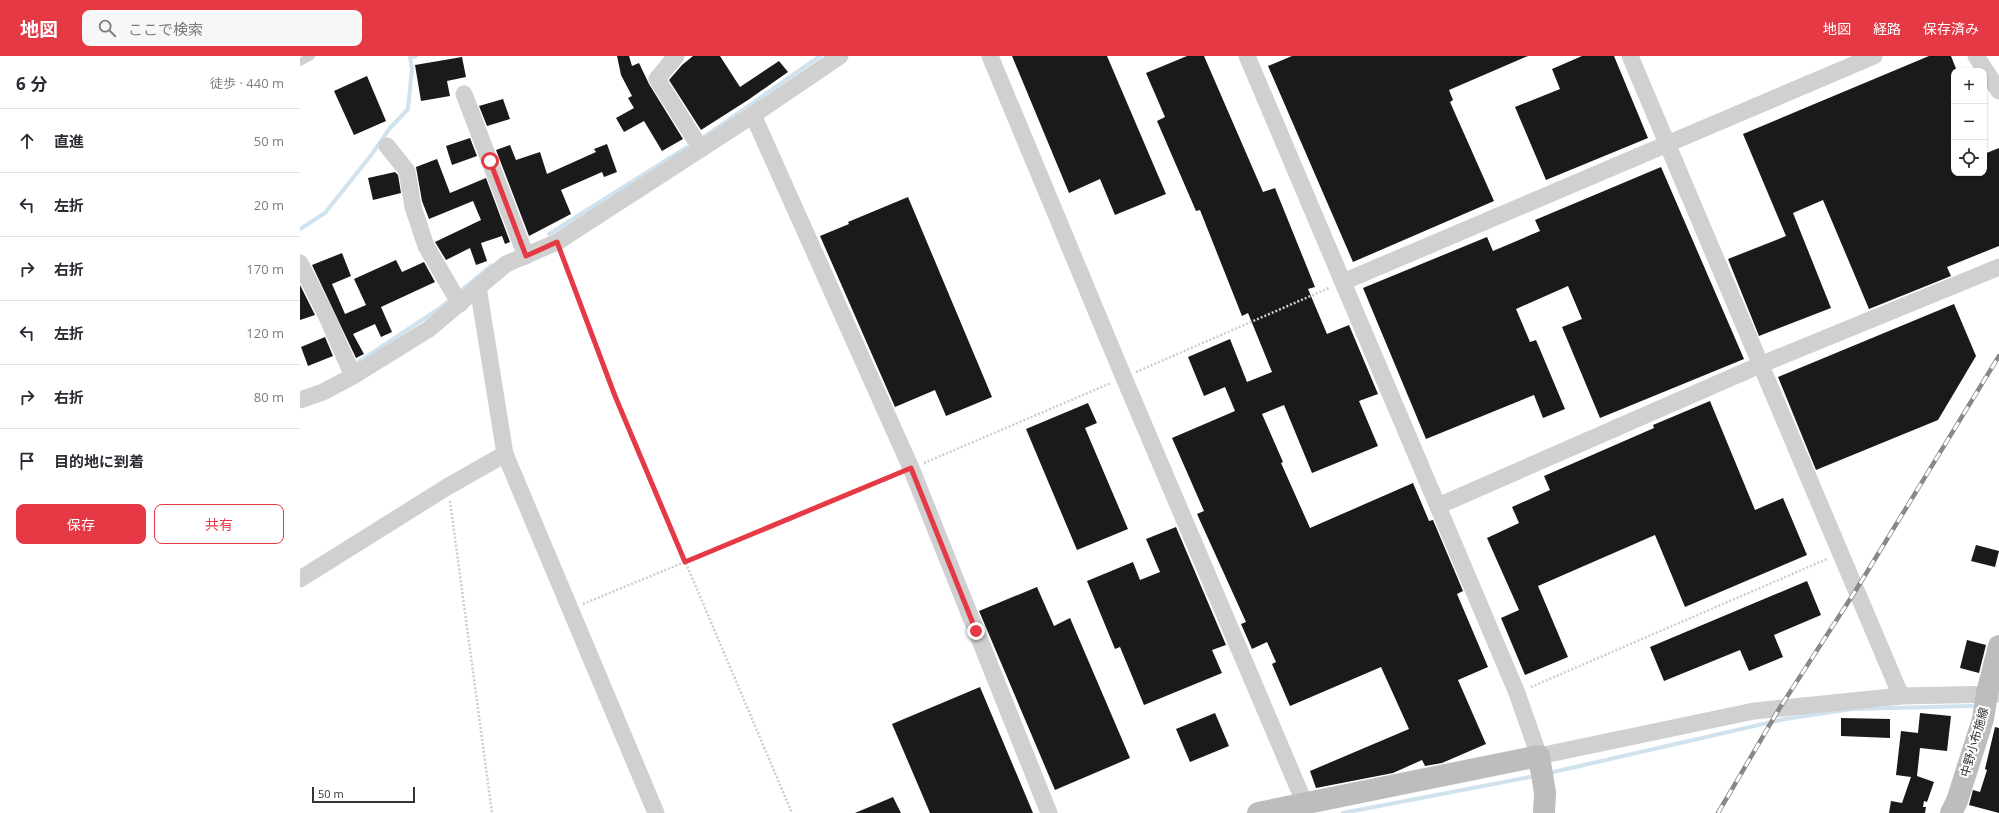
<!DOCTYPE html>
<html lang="ja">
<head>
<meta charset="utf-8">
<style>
	:root { --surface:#fff; --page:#f7f7f7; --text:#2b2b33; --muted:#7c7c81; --line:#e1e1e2; --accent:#e63946 }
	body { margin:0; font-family:"Open Sans","Noto Sans JP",sans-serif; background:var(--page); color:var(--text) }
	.controls { position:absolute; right:12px; top:12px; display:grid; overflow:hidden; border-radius:8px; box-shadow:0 1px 3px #0004 }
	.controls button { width:36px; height:36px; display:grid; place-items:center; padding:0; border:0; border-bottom:1px solid var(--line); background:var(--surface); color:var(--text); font:20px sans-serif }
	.scale { position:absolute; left:12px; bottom:10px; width:103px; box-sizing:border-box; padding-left:4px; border:2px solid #333; border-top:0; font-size:11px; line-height:14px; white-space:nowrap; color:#333; -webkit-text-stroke:3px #fff; paint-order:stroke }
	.stop { position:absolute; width:12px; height:12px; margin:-9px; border:3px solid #e63946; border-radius:50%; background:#fff }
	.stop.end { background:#e63946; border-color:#fff; box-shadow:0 1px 4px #0008 }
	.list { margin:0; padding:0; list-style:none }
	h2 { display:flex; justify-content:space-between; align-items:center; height:52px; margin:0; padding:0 16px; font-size:17px }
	h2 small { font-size:13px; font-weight:400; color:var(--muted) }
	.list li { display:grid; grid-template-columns:26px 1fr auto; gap:12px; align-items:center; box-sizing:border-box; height:64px; padding:0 16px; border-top:1px solid var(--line) }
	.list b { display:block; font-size:15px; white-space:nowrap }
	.list em { font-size:13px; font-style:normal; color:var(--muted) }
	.actions { display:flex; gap:8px; padding:12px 16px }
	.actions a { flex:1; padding:9px 0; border:1px solid var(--accent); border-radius:8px; text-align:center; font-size:14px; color:var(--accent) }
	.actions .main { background:var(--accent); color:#fff }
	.icon { flex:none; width:22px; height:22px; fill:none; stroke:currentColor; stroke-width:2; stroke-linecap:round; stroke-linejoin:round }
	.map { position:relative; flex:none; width:1699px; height:757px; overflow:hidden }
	header { display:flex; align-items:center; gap:24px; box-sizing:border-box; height:56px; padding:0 20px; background:var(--accent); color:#fff }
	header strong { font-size:19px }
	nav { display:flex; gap:22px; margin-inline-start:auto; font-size:14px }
	.search { width:280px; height:36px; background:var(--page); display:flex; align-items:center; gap:10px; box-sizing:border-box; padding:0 14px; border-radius:8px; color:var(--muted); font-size:15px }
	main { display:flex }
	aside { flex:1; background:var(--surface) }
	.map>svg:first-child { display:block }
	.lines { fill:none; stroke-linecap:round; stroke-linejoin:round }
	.stream { stroke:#cfe2ee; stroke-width:4 }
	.building { fill:#1a1a1a }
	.path { stroke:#cdcdcd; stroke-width:2.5; stroke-dasharray:2 2; stroke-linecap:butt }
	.lane { stroke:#d0d0d0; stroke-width:8 }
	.street { stroke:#d0d0d0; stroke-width:17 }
	.secondary { stroke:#bdbdbd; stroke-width:22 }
	.rail-casing { stroke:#888; stroke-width:4.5 }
	.rail { stroke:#fff; stroke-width:3; stroke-dasharray:9; stroke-linecap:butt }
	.route { stroke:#e63946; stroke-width:5 }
	.labels { text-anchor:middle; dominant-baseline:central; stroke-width:4; stroke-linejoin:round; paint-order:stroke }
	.street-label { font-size:12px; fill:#333; stroke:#fff }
</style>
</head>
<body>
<header>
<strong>地図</strong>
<div class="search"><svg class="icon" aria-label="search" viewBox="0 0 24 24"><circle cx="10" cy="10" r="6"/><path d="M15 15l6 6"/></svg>ここで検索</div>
<nav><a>地図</a><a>経路</a><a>保存済み</a></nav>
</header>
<main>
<aside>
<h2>6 分<small>徒歩 · 440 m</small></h2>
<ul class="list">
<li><svg class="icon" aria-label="ahead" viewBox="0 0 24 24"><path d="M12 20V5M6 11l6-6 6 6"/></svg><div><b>直進</b></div><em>50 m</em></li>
<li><svg class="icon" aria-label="left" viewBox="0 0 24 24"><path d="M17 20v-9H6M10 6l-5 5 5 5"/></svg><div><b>左折</b></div><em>20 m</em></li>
<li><svg class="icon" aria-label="right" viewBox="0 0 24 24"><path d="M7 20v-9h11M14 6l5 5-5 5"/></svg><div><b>右折</b></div><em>170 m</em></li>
<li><svg class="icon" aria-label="left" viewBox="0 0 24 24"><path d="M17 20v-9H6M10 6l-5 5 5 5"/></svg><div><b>左折</b></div><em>120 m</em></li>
<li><svg class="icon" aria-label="right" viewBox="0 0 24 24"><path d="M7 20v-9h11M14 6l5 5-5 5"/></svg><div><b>右折</b></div><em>80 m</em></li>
<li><svg class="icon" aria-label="arrive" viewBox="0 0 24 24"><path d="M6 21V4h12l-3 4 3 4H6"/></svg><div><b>目的地に到着</b></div></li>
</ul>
<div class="actions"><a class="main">保存</a><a>共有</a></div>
</aside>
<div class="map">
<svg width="1699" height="757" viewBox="0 0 1699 757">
	<rect width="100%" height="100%" fill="#fff"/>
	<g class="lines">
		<g class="stream">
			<polyline points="404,81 520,0"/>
			<polyline points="0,173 25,157 72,98 90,72 108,53 112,12 110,2 116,0"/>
			<polyline points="249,178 387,91"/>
			<polyline points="158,237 192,209"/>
			<polyline points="54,309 140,252 152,242"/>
			<polyline points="1249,717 1485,663 1552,653 1672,650"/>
			<polyline points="1043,757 1235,720"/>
		</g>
	</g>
	<g class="building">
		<polygon points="317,0 329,0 332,10 339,7 349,28 383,83 362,95 344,65 324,76 316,62 334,52 328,42 332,40 321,19"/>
		<polygon points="393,0 420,0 440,31 479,5 488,16 448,44 401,74 369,24 382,9"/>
		<polygon points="712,0 807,0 866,138 815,159 800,123 769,137"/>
		<polygon points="887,0 904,0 963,136 975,132 1015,231 1008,233 1027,278 1049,269 1078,338 1059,345 1078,390 1012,417 984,349 962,358 983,406 981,407 1010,472 1113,427 1129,465 1133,464 1163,535 1157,538 1188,611 1158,624 1186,688 1142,707 1125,710 1122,704 1093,717 1016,732 1010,715 1109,673 1081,611 990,650 972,608 976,606 967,586 952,593 941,568 946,566 897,458 904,455 872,382 935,355 925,331 904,340 888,301 930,283 947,326 972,316 948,257 942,260 900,154 896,155 857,65 865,61 846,17"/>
		<polygon points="992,0 1228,0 1149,34 1153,44 1150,46 1194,145 1053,206 968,10"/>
		<polygon points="1282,0 1314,0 1348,82 1246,124 1215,51 1260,33 1252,13"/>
		<polygon points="1629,0 1651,0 1657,15 1654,15 1654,117 1684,117 1684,98 1699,92 1699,190 1647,211 1651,220 1569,253 1523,144 1493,157 1531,252 1459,280 1428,203 1486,180 1443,78"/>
		<polygon points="162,1 166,21 147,25 150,40 121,45 115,9"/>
		<polygon points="67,20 86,65 54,79 34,35"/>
		<polygon points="203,43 210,63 187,70 179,50"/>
		<polygon points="170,82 177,100 152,109 146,90"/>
		<polygon points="307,88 317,116 304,121 302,116 261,134 271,158 229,180 196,94 210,89 216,104 240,96 247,118 296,96 294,93"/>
		<polygon points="137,103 150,137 186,122 210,186 205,188 202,180 181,187 187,205 176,209 170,192 146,204 135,186 181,164 173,145 129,163 122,145 116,111"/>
		<polygon points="1361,111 1444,303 1300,362 1262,271 1282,263 1268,230 1216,253 1230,286 1236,284 1265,353 1243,362 1234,339 1126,383 1063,232 1187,181 1193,195 1240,175 1235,164"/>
		<polygon points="95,116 98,119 101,137 73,144 68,122"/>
		<polygon points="608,141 692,341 646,360 635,334 595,351 520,180 549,168 548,166"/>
		<polygon points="42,197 51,220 32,228 45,258 66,249 54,223 96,204 102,216 124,206 135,226 81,251 92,276 81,281 75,268 53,278 64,298 56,302 12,209"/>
		<polygon points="0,229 15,259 0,264"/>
		<polygon points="1654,248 1676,300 1638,364 1516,414 1478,321"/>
		<polygon points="25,281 33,300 8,310 1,291"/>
		<polygon points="1410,345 1455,454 1483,442 1507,499 1385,551 1355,479 1238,530 1268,601 1225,619 1201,562 1219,554 1187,482 1219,467 1212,451 1250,434 1244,420 1354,372 1353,369"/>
		<polygon points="788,347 797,367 785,372 828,473 777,494 726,373"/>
		<polygon points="876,471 926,589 912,594 922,617 844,649 820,591 815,593 787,525 833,506 840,524 860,516 846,483"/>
		<polygon points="1676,489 1699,495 1695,511 1671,505"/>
		<polygon points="1507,525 1521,559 1474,579 1483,601 1449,615 1440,594 1364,625 1350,591"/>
		<polygon points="737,531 754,570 770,562 830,702 755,734 679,555"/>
		<polygon points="1667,584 1686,589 1679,617 1660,612"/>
		<polygon points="680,631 733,757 630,757 592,668"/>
		<polygon points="915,657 929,690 890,706 876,673"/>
		<polygon points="1620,657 1651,660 1647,695 1620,692 1617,720 1634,726 1627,746 1624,745 1623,751 1626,751 1625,757 1589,757 1591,745 1602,747 1611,721 1596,719 1601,675 1618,677"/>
		<polygon points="1541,662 1590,663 1590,682 1541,680"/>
		<polygon points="1695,671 1699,672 1699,757 1669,749 1673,734 1680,736 1687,714 1685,713"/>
		<polygon points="593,741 601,757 555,757"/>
	</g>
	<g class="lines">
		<g class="path">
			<polyline points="262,199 315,340 492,757"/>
			<polyline points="836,316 1029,232"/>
			<polyline points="624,407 811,327"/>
			<polyline points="150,445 192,757"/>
			<polyline points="283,548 598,418"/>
			<polyline points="1231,631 1527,503"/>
		</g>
		<polyline class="lane" points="0,6 11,0"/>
		<g class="street">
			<polyline points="376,0 357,23 401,93"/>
			<polyline points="690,0 824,322 1005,748"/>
			<polyline points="947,0 1217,637 1239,700 1454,655 1601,640 1699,638"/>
			<polyline points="1330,0 1601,640"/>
			<polyline points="1676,0 1699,35"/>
			<polyline points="164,38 226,200"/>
			<polyline points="453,59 611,412 749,757"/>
			<polyline points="87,90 107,115 113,151 126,190 160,248"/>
			<polyline points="0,207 27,261 53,320"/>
			<polyline points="1043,226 1574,0"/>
			<polyline points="178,231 205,398 356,757"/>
			<polyline points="0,344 23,336 53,320 129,273 206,208 257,186 453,59 540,0"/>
			<polyline points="1138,450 1460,309 1699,211"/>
			<polyline points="0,523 147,431 205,398"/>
		</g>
		<g class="secondary">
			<polyline points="958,757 1239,700 1245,737 1244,757"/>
			<polyline points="1651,757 1657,745 1683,663 1687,637 1699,590"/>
		</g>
		<defs>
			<polyline id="rail" points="1418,757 1479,653 1556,534 1699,300"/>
		</defs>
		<use href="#rail" class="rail-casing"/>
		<use href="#rail" class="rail"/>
	</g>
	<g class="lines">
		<polyline class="route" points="190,105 226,200 257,186 315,340 385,506 611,412 676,575"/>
	</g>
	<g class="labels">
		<g class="street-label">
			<text transform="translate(1674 686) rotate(-74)">中野小布施線</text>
		</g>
	</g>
</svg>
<div class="controls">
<button>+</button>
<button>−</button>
<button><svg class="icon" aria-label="locate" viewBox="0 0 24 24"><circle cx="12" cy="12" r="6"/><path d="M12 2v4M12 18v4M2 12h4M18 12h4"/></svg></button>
</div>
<div class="scale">50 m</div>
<div class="stop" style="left:190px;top:105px"></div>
<div class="stop end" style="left:676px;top:575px"></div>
</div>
</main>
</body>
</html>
